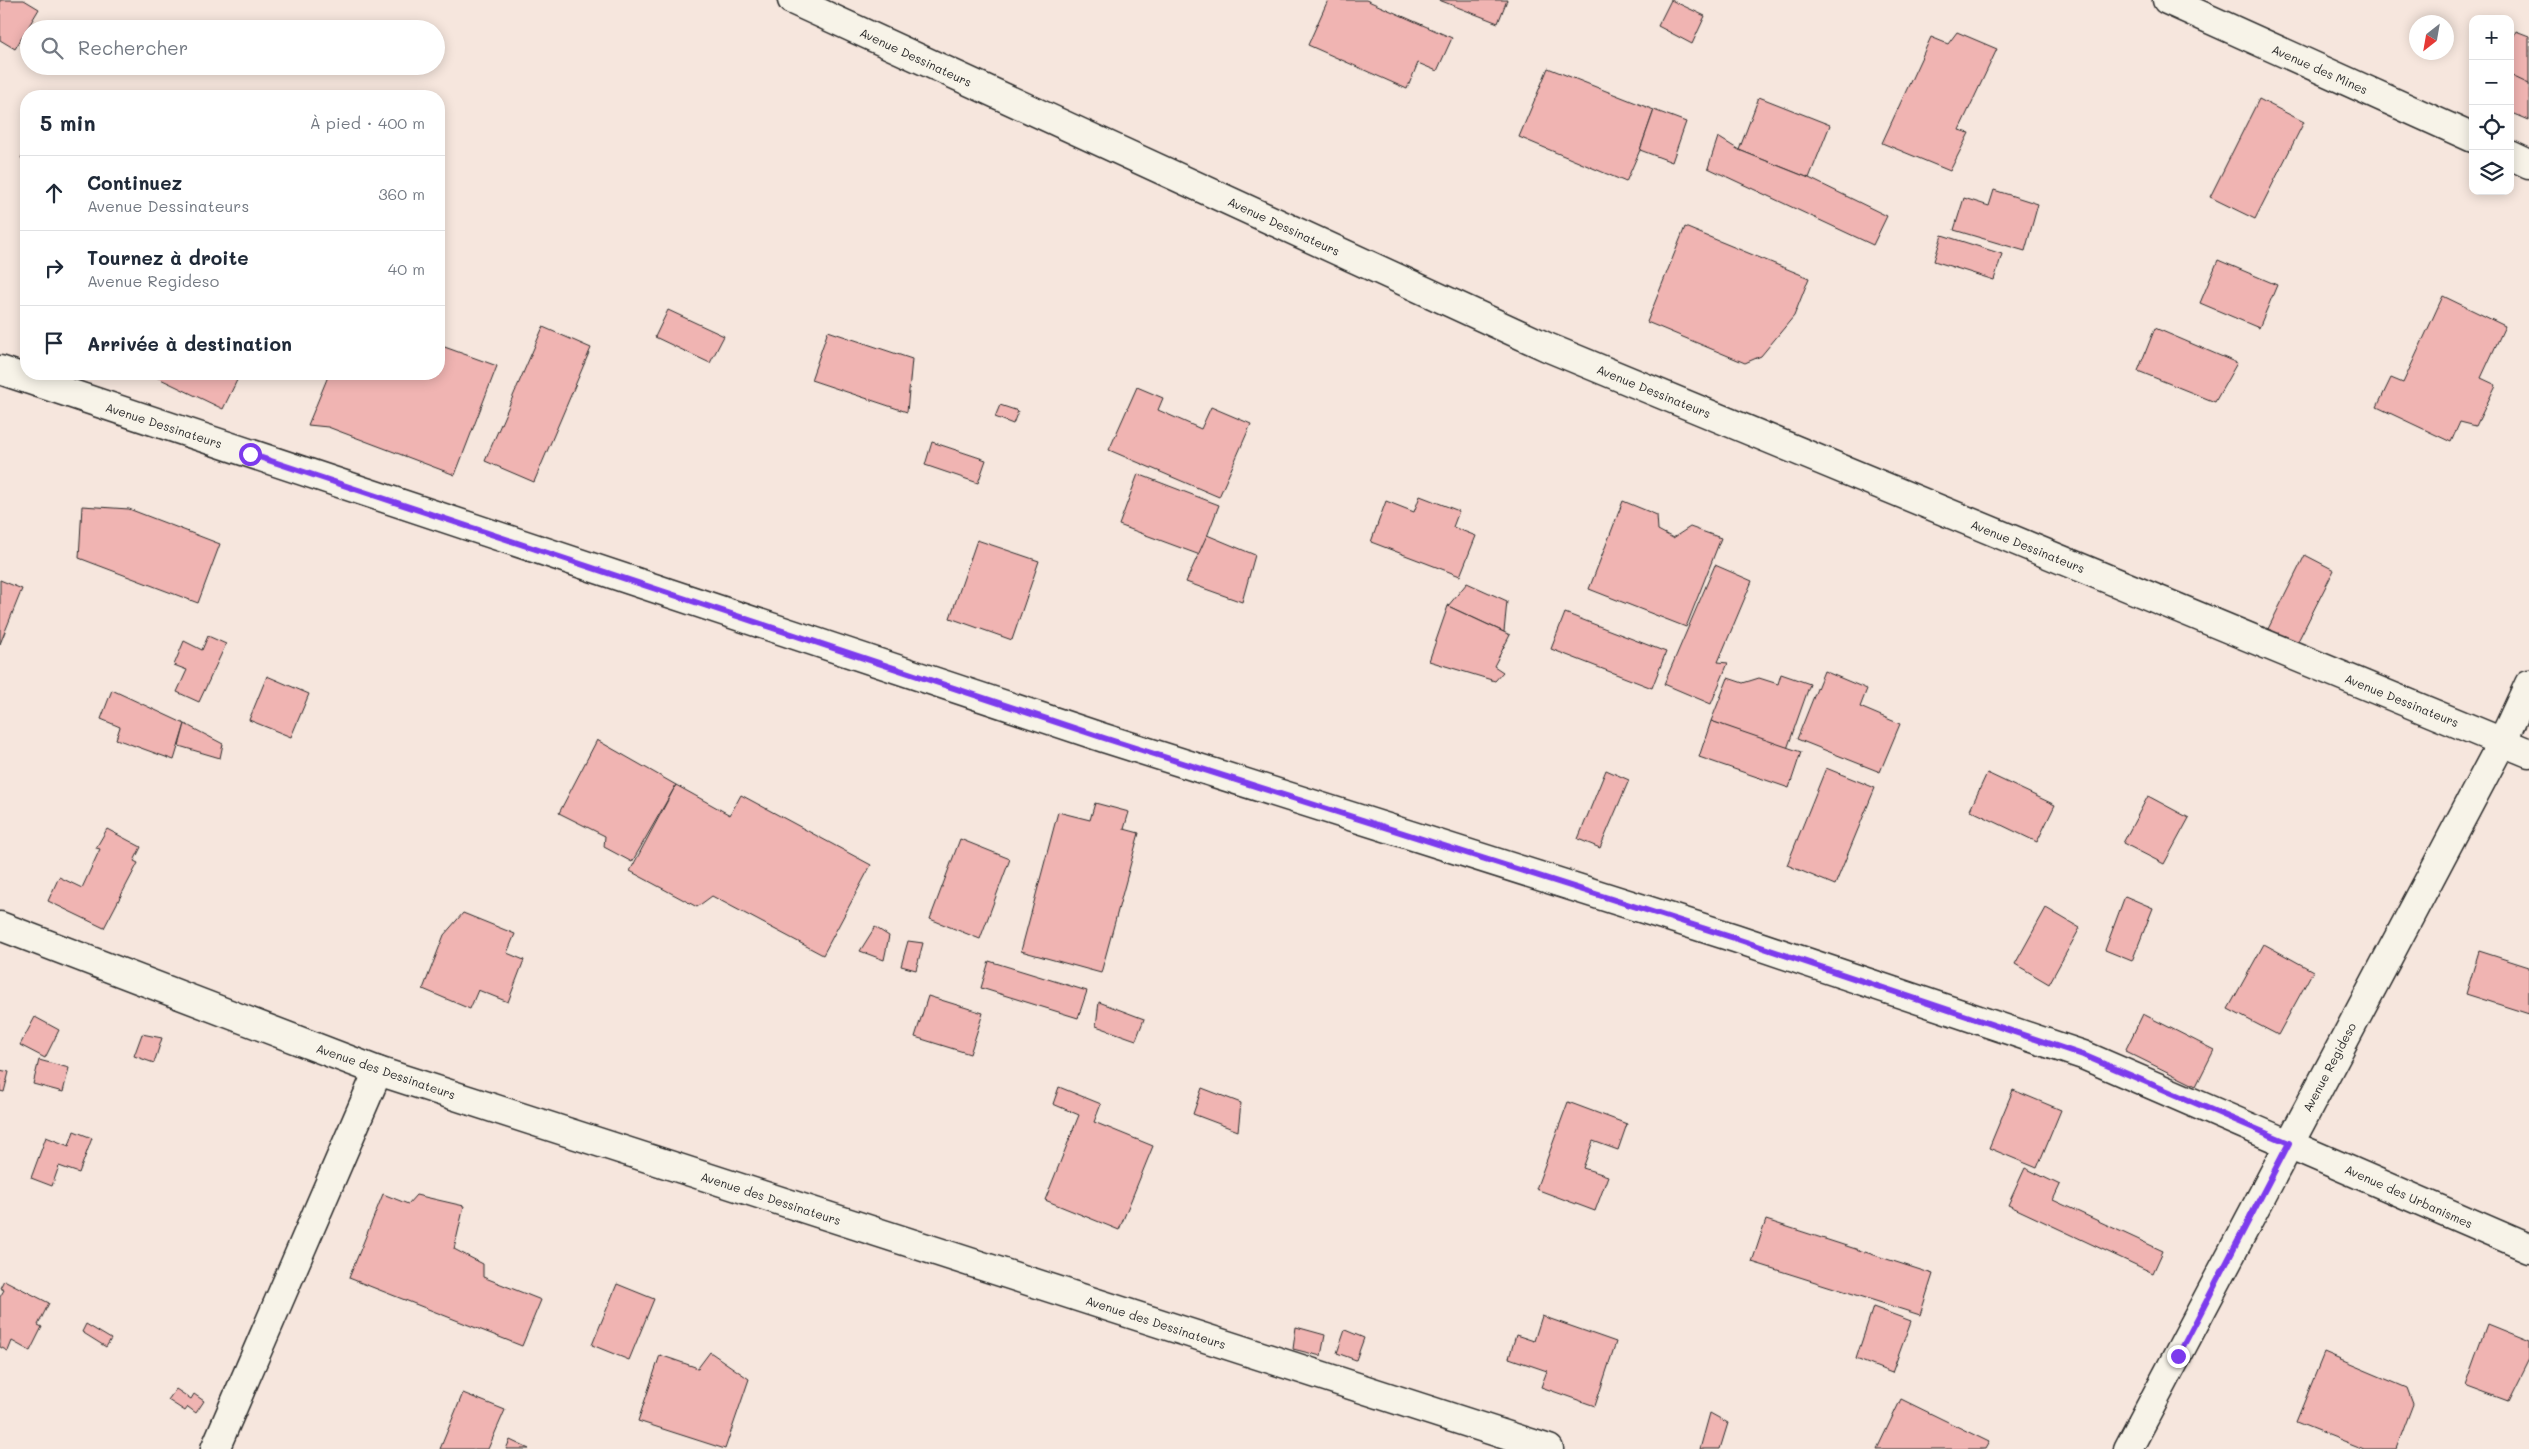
<!DOCTYPE html>
<html lang="fr">
<head>
<meta charset="utf-8">
<style>
	:root { --surface:#fff; --page:#f2f2f3; --text:#1f2937; --muted:#747a83; --line:#e0e1e3 }
	body { margin:0; font-family:Mali,sans-serif; background:var(--page); color:var(--text) }
	.controls { position:absolute; right:15px; top:15px; display:grid; overflow:hidden; border-radius:10px; box-shadow:0 2px 12px #0003 }
	.controls button { width:45px; height:45px; display:grid; place-items:center; padding:0; border:0; border-bottom:1px solid var(--line); background:var(--surface); color:var(--text); font:25px sans-serif }
	.compass { position:absolute; left:2409px; top:15px; width:45px; height:45px; border-radius:50%; background:var(--surface); box-shadow:0 2px 12px #0003; rotate:211deg }
	.stop { position:absolute; width:15px; height:15px; margin:-11px; border:4px solid #7c3aed; border-radius:50%; background:#fff }
	.stop.end { background:#7c3aed; border-color:#fff; box-shadow:0 1px 5px #0008 }
	.list { margin:0; padding:0; list-style:none }
	h2 { display:flex; justify-content:space-between; align-items:center; height:65px; margin:0; padding:0 20px; font-size:21px }
	h2 small { font-size:16px; font-weight:400; color:var(--muted) }
	.list li { display:grid; grid-template-columns:32px 1fr auto; gap:15px; align-items:center; box-sizing:border-box; height:75px; padding:0 20px; border-top:1px solid var(--line) }
	.list b { display:block; font-size:19px; white-space:nowrap }
	.list p { margin:0; font-size:16px; white-space:nowrap; color:var(--muted) }
	.list em { font-size:16px; font-style:normal; color:var(--muted) }
	.icon { flex:none; width:28px; height:28px; fill:none; stroke:currentColor; stroke-width:2; stroke-linecap:round; stroke-linejoin:round }
	.map { position:relative; flex:none; width:2529px; height:1449px; overflow:hidden }
	.search { position:absolute; background:var(--surface); box-shadow:0 2px 12px #0003; left:20px; top:20px; width:425px; height:55px; display:flex; align-items:center; gap:12px; box-sizing:border-box; padding:0 18px; border-radius:28px; color:var(--muted); font-size:19px }
	.panel { position:absolute; background:var(--surface); box-shadow:0 2px 12px #0003; left:20px; top:90px; width:425px; height:290px; border-radius:20px }
	.map>svg:first-child { display:block }
	.building { fill:#f0b4b2; stroke:#2b2b2b }
	.lines { fill:none; stroke-linecap:round; stroke-linejoin:round }
	.minor-casing { stroke:#2b2b2b; stroke-width:31 }
	.minor { stroke:#f7f3e8; stroke-width:28 }
	.route { stroke:#7c3aed; stroke-width:6 }
	.labels { text-anchor:middle; dominant-baseline:central; stroke-width:4; stroke-linejoin:round; paint-order:stroke }
	.street-label { font-size:12px; fill:#2b2b2b; stroke:#f7f3e8 }
</style>
</head>
<body>
<div class="map">
<svg width="2529" height="1449" viewBox="0 0 2529 1449">
	<rect width="100%" height="100%" fill="#f6e6dd"/>
	<filter id="ink" filterUnits="userSpaceOnUse"><feTurbulence type="fractalNoise" baseFrequency=".02" numOctaves="2"/><feDisplacementMap in="SourceGraphic" scale="10" xChannelSelector="R" yChannelSelector="G"/><feConvolveMatrix kernelMatrix="1 2 1 2 8 2 1 2 1" color-interpolation-filters="sRGB"/></filter>
	<g filter="url(#ink)">
		<g class="building">
			<polygon points="0,0 24,0 39,9 15,49 0,40"/>
			<polygon points="1328,0 1366,0 1452,38 1437,71 1418,63 1407,89 1308,45"/>
			<polygon points="1439,0 1507,0 1498,23"/>
			<polygon points="1671,0 1705,16 1692,44 1658,26"/>
			<polygon points="2516,31 2529,36 2529,86 2510,78 2510,44"/>
			<polygon points="1957,32 1997,49 1959,130 1969,133 1950,171 1882,143 1931,37 1948,44"/>
			<polygon points="1548,68 1654,110 1640,150 1626,182 1519,137"/>
			<polygon points="2510,75 2529,84 2529,120 2510,112"/>
			<polygon points="1759,97 1830,125 1809,178 1739,150"/>
			<polygon points="2259,99 2304,122 2255,219 2210,197"/>
			<polygon points="1654,110 1686,122 1672,162 1640,150"/>
			<polygon points="1718,137 1739,150 1809,178 1887,216 1873,245 1708,168"/>
			<polygon points="26,149 26,160 21,158"/>
			<polygon points="1994,190 2038,204 2025,251 1954,230 1964,198 1989,206"/>
			<polygon points="1685,227 1809,278 1794,316 1761,356 1745,363 1647,322"/>
			<polygon points="1942,235 2002,254 1994,280 1934,261"/>
			<polygon points="2218,260 2277,285 2259,328 2200,303"/>
			<polygon points="2443,296 2505,326 2481,378 2496,385 2476,426 2460,422 2451,442 2377,407 2391,378 2403,383"/>
			<polygon points="668,310 724,336 710,363 655,337"/>
			<polygon points="543,327 591,348 534,482 485,461"/>
			<polygon points="2155,328 2237,363 2215,402 2138,371"/>
			<polygon points="828,331 912,359 907,412 811,380"/>
			<polygon points="439,345 497,366 455,475 328,427 308,425 329,374 439,374"/>
			<polygon points="150,374 240,374 223,409"/>
			<polygon points="1137,387 1163,398 1158,410 1201,429 1211,407 1251,424 1219,497 1109,450"/>
			<polygon points="1000,405 1018,411 1013,424 995,417"/>
			<polygon points="932,442 986,460 978,483 925,465"/>
			<polygon points="1138,474 1219,505 1200,555 1119,525"/>
			<polygon points="1420,496 1459,511 1453,527 1476,536 1460,576 1371,542 1386,501 1414,512"/>
			<polygon points="1623,501 1657,515 1658,530 1673,538 1690,527 1721,538 1686,627 1589,589"/>
			<polygon points="82,506 129,509 220,544 198,603 79,558"/>
			<polygon points="1207,535 1255,555 1242,602 1186,582"/>
			<polygon points="977,540 1039,561 1012,640 950,618"/>
			<polygon points="2305,555 2334,570 2294,649 2265,635"/>
			<polygon points="1715,565 1752,581 1718,662 1728,663 1711,704 1664,684"/>
			<polygon points="0,580 22,589 0,644"/>
			<polygon points="1467,583 1507,601 1504,632 1448,606"/>
			<polygon points="1448,606 1510,635 1494,666 1503,672 1495,681 1429,661"/>
			<polygon points="1565,613 1666,652 1652,688 1551,649"/>
			<polygon points="208,636 226,644 199,702 177,692 187,670 174,665 184,641 202,650"/>
			<polygon points="1824,671 1867,689 1860,707 1900,724 1880,772 1797,739"/>
			<polygon points="1781,674 1810,684 1787,749 1711,721 1728,678 1743,683 1759,678 1778,684"/>
			<polygon points="267,676 309,694 291,737 249,720"/>
			<polygon points="112,690 185,724 174,760 116,739 120,727 101,719"/>
			<polygon points="1711,721 1801,752 1789,788 1699,757"/>
			<polygon points="185,724 223,744 220,758 179,746"/>
			<polygon points="597,740 676,785 632,862 604,847 605,836 559,813"/>
			<polygon points="1826,768 1875,788 1835,885 1787,865"/>
			<polygon points="1606,770 1629,780 1600,848 1578,839"/>
			<polygon points="1987,773 2055,805 2037,842 1970,810"/>
			<polygon points="676,785 730,815 741,795 871,865 823,955 712,896 697,907 630,871"/>
			<polygon points="2148,796 2189,818 2164,864 2123,843"/>
			<polygon points="1095,803 1129,812 1124,829 1139,833 1101,973 1021,951 1058,812 1090,820"/>
			<polygon points="107,829 141,847 134,861 138,863 104,928 48,901 59,877 82,888 100,849 96,848"/>
			<polygon points="960,839 1010,859 980,939 930,919"/>
			<polygon points="2125,896 2153,908 2132,961 2105,950"/>
			<polygon points="2046,908 2080,928 2049,984 2015,964"/>
			<polygon points="463,913 515,934 507,953 524,960 508,1002 478,990 470,1009 423,989 444,935"/>
			<polygon points="875,927 889,936 884,960 860,951"/>
			<polygon points="908,941 923,943 916,970 901,966"/>
			<polygon points="2264,944 2313,971 2278,1035 2228,1009"/>
			<polygon points="2479,951 2529,967 2529,1014 2466,994"/>
			<polygon points="989,961 1087,991 1078,1018 981,988"/>
			<polygon points="928,996 983,1013 970,1054 915,1037"/>
			<polygon points="1099,1002 1144,1019 1136,1040 1096,1026"/>
			<polygon points="2143,1014 2214,1050 2196,1086 2125,1051"/>
			<polygon points="35,1017 59,1030 45,1058 20,1045"/>
			<polygon points="142,1034 162,1038 154,1063 134,1056"/>
			<polygon points="39,1060 69,1068 63,1092 33,1084"/>
			<polygon points="0,1070 9,1072 4,1092 0,1091"/>
			<polygon points="1059,1087 1101,1104 1094,1122 1153,1146 1119,1230 1045,1200 1079,1115 1053,1104"/>
			<polygon points="1202,1088 1241,1103 1238,1131 1193,1114"/>
			<polygon points="2013,1090 2061,1110 2037,1168 1989,1148"/>
			<polygon points="1568,1102 1627,1124 1618,1150 1593,1141 1583,1168 1608,1176 1595,1211 1536,1189"/>
			<polygon points="74,1131 92,1138 79,1173 59,1166 52,1186 31,1178 46,1137 69,1146"/>
			<polygon points="2025,1168 2060,1185 2053,1200 2163,1251 2153,1273 2008,1205"/>
			<polygon points="383,1194 408,1204 416,1195 464,1206 454,1249 483,1264 483,1277 541,1300 522,1346 349,1278"/>
			<polygon points="1766,1220 1933,1274 1920,1315 1752,1262"/>
			<polygon points="4,1280 49,1303 38,1325 42,1327 30,1351 12,1341 8,1351 0,1347 0,1297 4,1290 0,1288"/>
			<polygon points="617,1284 654,1299 629,1360 592,1345"/>
			<polygon points="1873,1307 1911,1321 1892,1373 1856,1359"/>
			<polygon points="1542,1316 1616,1342 1595,1406 1541,1387 1547,1371 1509,1358 1516,1335 1534,1341"/>
			<polygon points="86,1324 111,1339 106,1347 82,1332"/>
			<polygon points="2487,1324 2529,1341 2529,1359 2508,1401 2465,1385"/>
			<polygon points="1296,1327 1325,1335 1321,1356 1293,1349"/>
			<polygon points="1345,1330 1364,1338 1356,1360 1337,1353"/>
			<polygon points="710,1352 749,1379 725,1449 638,1421 660,1355 698,1368"/>
			<polygon points="2324,1353 2407,1388 2413,1404 2396,1449 2364,1449 2296,1422"/>
			<polygon points="176,1389 191,1399 194,1394 204,1401 196,1413 188,1407 185,1411 168,1400"/>
			<polygon points="463,1393 505,1410 488,1449 440,1449"/>
			<polygon points="1901,1399 1989,1442 1985,1449 1877,1449"/>
			<polygon points="1710,1413 1728,1423 1720,1449 1700,1449"/>
			<polygon points="510,1440 529,1449 506,1449"/>
		</g>
		<g class="lines">
			<defs>
				<g id="minor">
					<polyline points="792,0 1547,347 2529,753"/>
					<polyline points="2167,0 2473,138"/>
					<polyline points="2510,155 2529,164"/>
					<polyline points="0,370 1104,738 1735,938 2083,1055 2529,1248"/>
					<polyline points="0,926 378,1071 1549,1449"/>
					<polyline points="215,1449 378,1071"/>
					<polyline points="2128,1449 2502,742 2529,684"/>
				</g>
			</defs>
			<use href="#minor" class="minor-casing"/>
			<use href="#minor" class="minor"/>
		</g>
	</g>
	<g class="lines" filter="url(#ink)">
		<polyline class="route" points="250,454 1104,738 1734,938 2083,1055 2289,1143 2178,1356"/>
	</g>
	<g class="labels">
		<g class="street-label">
			<text transform="translate(916 57) rotate(25)">Avenue Dessinateurs</text>
			<text transform="translate(2320 69) rotate(24)">Avenue des Mines</text>
			<text transform="translate(1284 226) rotate(25)">Avenue Dessinateurs</text>
			<text transform="translate(1654 391) rotate(22)">Avenue Dessinateurs</text>
			<text transform="translate(164 425) rotate(18)">Avenue Dessinateurs</text>
			<text transform="translate(2028 546) rotate(22)">Avenue Dessinateurs</text>
			<text transform="translate(2402 700) rotate(22)">Avenue Dessinateurs</text>
			<text transform="translate(2329 1067) rotate(-62)">Avenue Regideso</text>
			<text transform="translate(386 1071) rotate(19)">Avenue des Dessinateurs</text>
			<text transform="translate(2409 1196) rotate(24)">Avenue des Urbanismes</text>
			<text transform="translate(771 1198) rotate(18)">Avenue des Dessinateurs</text>
			<text transform="translate(1156 1322) rotate(18)">Avenue des Dessinateurs</text>
		</g>
	</g>
</svg>
<div class="controls">
<button>+</button>
<button>−</button>
<button><svg class="icon" aria-label="locate" viewBox="0 0 24 24"><circle cx="12" cy="12" r="6"/><path d="M12 2v4M12 18v4M2 12h4M18 12h4"/></svg></button>
<button><svg class="icon" aria-label="layers" viewBox="0 0 24 24"><path d="M12 4l9 5-9 5-9-5zM3 14l9 5 9-5"/></svg></button>
</div>
<svg class="compass" viewBox="-18 -18 36 36"><path d="M0-13l5 13h-10z" fill="#e53935"/><path d="M0 13l5-13h-10z" fill="#747a83"/></svg>
<div class="stop" style="left:250px;top:454px"></div>
<div class="stop end" style="left:2178px;top:1356px"></div>
<div class="search"><svg class="icon" aria-label="search" viewBox="0 0 24 24"><circle cx="10" cy="10" r="6"/><path d="M15 15l6 6"/></svg>Rechercher</div>
<section class="panel">
<h2>5 min<small>À pied · 400 m</small></h2>
<ul class="list">
<li><svg class="icon" aria-label="ahead" viewBox="0 0 24 24"><path d="M12 20V5M6 11l6-6 6 6"/></svg><div><b>Continuez</b><p>Avenue Dessinateurs</p></div><em>360 m</em></li>
<li><svg class="icon" aria-label="right" viewBox="0 0 24 24"><path d="M7 20v-9h11M14 6l5 5-5 5"/></svg><div><b>Tournez à droite</b><p>Avenue Regideso</p></div><em>40 m</em></li>
<li><svg class="icon" aria-label="arrive" viewBox="0 0 24 24"><path d="M6 21V4h12l-3 4 3 4H6"/></svg><div><b>Arrivée à destination</b></div></li>
</ul>
</section>
</div>
</body>
</html>
